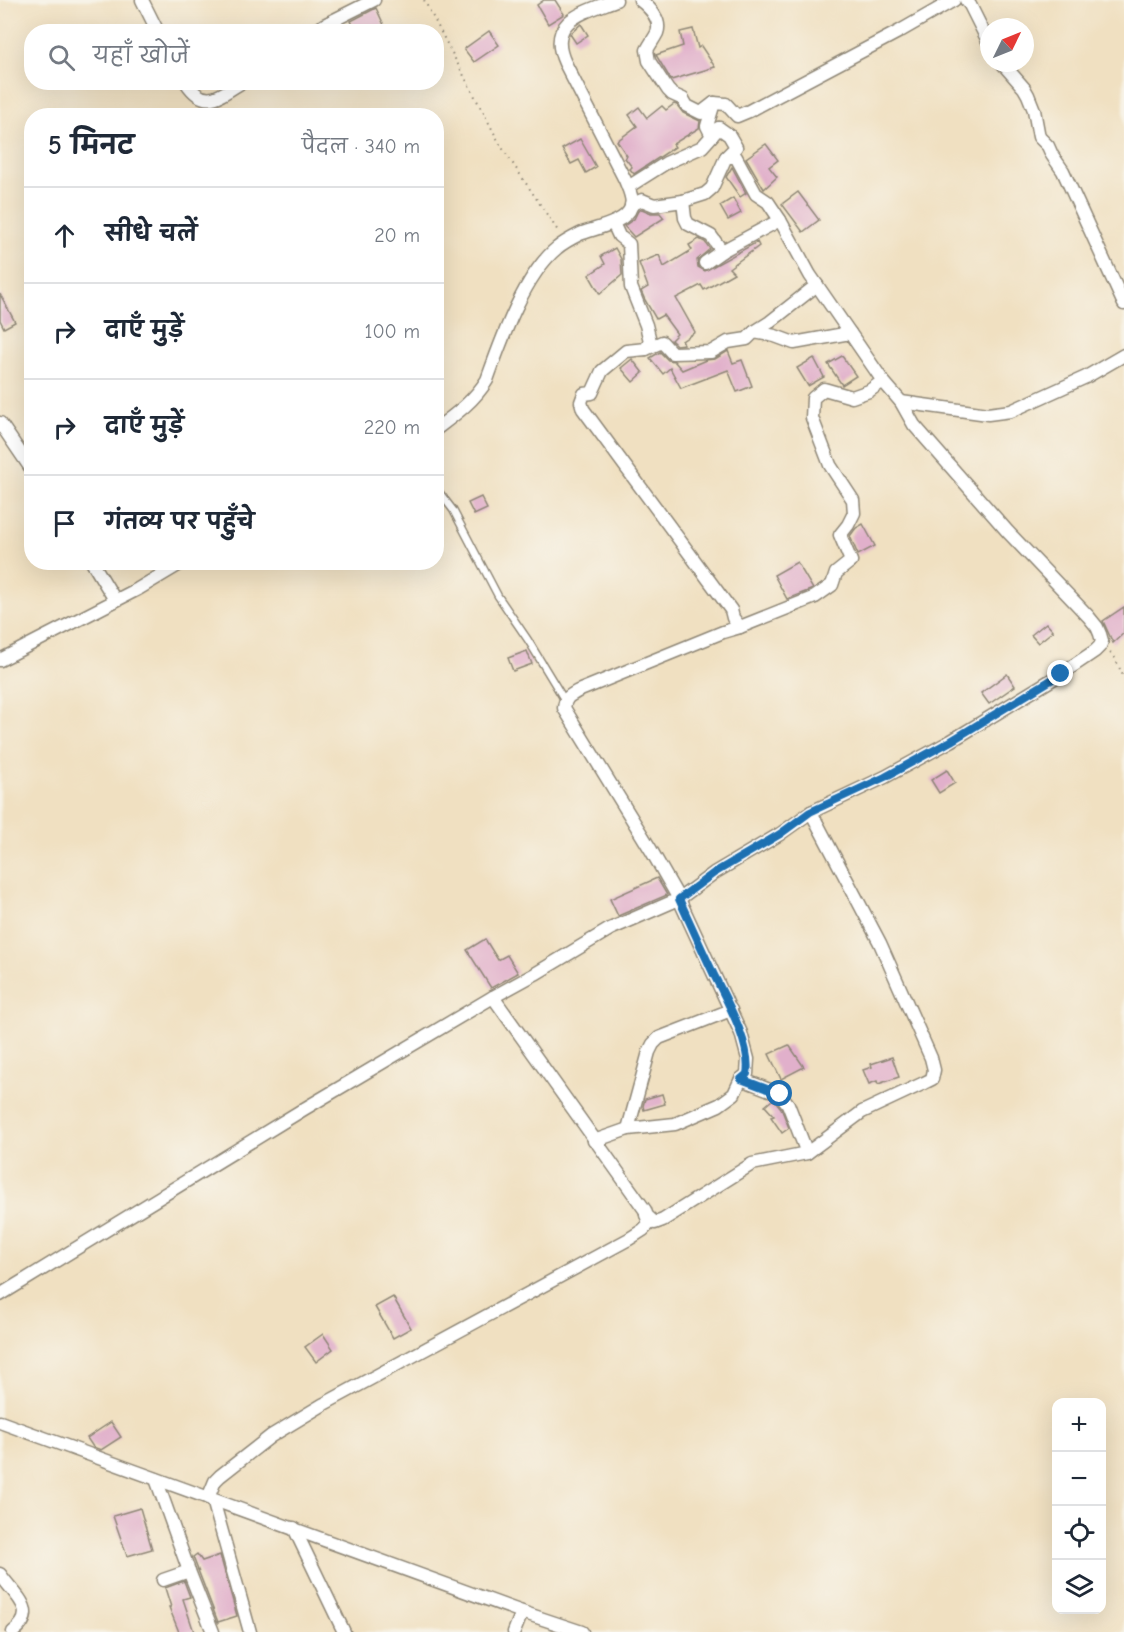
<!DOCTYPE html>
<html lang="hi">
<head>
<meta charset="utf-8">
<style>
	:root { --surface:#fff; --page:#f2f2f3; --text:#1f2937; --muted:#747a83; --line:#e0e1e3 }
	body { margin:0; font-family:"Comic Neue","Playpen Sans Deva",sans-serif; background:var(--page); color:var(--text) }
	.controls { position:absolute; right:18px; bottom:18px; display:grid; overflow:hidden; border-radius:12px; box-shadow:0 6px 24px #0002 }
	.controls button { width:54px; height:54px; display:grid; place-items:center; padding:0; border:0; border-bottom:2px solid var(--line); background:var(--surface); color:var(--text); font:30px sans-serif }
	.compass { position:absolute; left:980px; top:18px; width:54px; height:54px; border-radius:50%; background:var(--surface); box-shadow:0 6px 24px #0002; rotate:47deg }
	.stop { position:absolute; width:18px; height:18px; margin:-14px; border:4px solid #1f6fb2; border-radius:50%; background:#fff }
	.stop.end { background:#1f6fb2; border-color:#fff; box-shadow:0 2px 6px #0008 }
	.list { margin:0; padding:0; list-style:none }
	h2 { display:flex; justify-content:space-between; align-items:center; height:78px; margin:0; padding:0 24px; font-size:26px }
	h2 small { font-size:20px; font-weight:400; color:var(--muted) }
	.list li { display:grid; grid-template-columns:39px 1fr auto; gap:18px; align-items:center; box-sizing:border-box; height:96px; padding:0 24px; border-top:2px solid var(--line) }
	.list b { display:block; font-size:22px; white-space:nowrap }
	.list em { font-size:20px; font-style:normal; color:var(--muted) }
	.icon { flex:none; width:33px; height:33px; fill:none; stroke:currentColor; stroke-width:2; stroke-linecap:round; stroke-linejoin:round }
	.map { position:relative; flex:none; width:1124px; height:1632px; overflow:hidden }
	.search { position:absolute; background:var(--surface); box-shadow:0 6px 24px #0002; left:24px; top:24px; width:420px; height:66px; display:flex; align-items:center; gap:15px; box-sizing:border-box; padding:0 21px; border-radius:24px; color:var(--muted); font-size:22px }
	.panel { position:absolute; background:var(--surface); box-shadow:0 6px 24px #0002; left:24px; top:108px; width:420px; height:462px; border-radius:24px }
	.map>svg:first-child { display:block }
	.building { fill:#e1b0cb }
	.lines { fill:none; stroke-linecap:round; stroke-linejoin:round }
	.lane-casing { stroke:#8e8676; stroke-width:9 }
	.street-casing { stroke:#8e8676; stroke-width:15 }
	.path { stroke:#8e8676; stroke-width:2; stroke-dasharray:1.5 4.5; stroke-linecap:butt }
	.lane { stroke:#fff; stroke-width:6 }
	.street { stroke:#fff; stroke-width:12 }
	.route { stroke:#1f6fb2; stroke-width:8 }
</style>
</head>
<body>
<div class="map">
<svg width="1124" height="1632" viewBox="0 0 1124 1632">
	<rect width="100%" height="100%" fill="#f7f3e8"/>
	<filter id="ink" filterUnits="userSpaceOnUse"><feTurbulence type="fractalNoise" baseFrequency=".0167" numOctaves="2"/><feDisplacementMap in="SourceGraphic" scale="12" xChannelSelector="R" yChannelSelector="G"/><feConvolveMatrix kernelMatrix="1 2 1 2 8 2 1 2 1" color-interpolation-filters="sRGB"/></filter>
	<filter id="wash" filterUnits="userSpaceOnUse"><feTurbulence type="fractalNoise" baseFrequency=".008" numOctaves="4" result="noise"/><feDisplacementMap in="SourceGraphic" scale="24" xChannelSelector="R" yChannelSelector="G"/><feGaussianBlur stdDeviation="1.35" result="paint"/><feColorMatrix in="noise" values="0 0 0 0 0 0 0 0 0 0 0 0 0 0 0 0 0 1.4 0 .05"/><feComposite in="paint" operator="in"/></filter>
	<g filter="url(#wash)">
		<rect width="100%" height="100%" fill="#f0e0c1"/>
		<g id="blocks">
			<g class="building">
				<polygon points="544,0 555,0 564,14 548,24 537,5"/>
				<polygon points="376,8 384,25 372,32 357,32 351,21"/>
				<polygon points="581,24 588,35 576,43 570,34"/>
				<polygon points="693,29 698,48 701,46 715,67 671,80 656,55 683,46 680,32"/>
				<polygon points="489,31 499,45 474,62 464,49"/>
				<polygon points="674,104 677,105 683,113 700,121 699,128 673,144 675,147 634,174 630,169 632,167 625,158 627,156 617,141 637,126 629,115 639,107 647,118 662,106 666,110"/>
				<polygon points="580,139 596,167 586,173 579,160 571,164 562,149"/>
				<polygon points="766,144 778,160 769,167 777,177 764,189 746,158"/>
				<polygon points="732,167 746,193 740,197 726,177"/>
				<polygon points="798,192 819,220 803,232 782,204"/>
				<polygon points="733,198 741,213 728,220 720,206"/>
				<polygon points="642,209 651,213 660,213 664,218 634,237 624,226 634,219 638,211"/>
				<polygon points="699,239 705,242 710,249 697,260 698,267 705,271 757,242 759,246 729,268 734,273 704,290 701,285 676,298 695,332 682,341 684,344 676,345 671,340 677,334 663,315 656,319 645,300 641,291 648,287 639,263 659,255 664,267 692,250 689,245"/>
				<polygon points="615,248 621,259 622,275 600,294 589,275 605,264 601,256"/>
				<polygon points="0,294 15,322 4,328 0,320"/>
				<polygon points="728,351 733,363 742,360 752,386 737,392 728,370 681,388 670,368 663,374 650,358 660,352 668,360 674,361 682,370 706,360 715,359"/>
				<polygon points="842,356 856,376 842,385 828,364"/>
				<polygon points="814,358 824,377 808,386 797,368"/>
				<polygon points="632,359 643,373 633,382 621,368"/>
				<polygon points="481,497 487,509 474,515 468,503"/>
				<polygon points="863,524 875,546 858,555 850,536 856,528"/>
				<polygon points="797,562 813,589 787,599 774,575"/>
				<polygon points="1124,607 1124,633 1113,643 1103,621"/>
				<polygon points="1046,623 1053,631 1038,643 1031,635"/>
				<polygon points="527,651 532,664 513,671 508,658"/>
				<polygon points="1007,674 1015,686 989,704 981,693"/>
				<polygon points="947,770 955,783 939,793 931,780"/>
				<polygon points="657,878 667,895 618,916 610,899"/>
				<polygon points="485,939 498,960 507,955 518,973 491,988 467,950"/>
				<polygon points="789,1045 804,1067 781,1079 769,1054"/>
				<polygon points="892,1057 899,1077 878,1084 877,1081 869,1084 863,1070 872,1067 871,1064"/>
				<polygon points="662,1094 665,1104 644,1110 643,1106 645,1099"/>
				<polygon points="772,1100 775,1101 781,1108 789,1128 782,1133 771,1117 774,1116 765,1106"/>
				<polygon points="393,1297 411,1328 393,1338 375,1307"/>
				<polygon points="323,1334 333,1349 316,1362 305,1347"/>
				<polygon points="111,1422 121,1437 101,1450 93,1447 87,1438"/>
				<polygon points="140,1508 152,1549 127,1556 113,1516"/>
				<polygon points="197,1554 202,1561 220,1555 237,1616 218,1622 193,1557"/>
				<polygon points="184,1581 190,1597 183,1599 194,1632 179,1632 169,1607 171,1607 165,1588"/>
			</g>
		</g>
	</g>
	<g filter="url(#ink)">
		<use href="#blocks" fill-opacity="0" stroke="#8e8676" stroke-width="1.5"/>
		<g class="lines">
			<defs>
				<polyline id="lane" points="436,488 453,510 498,596 528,640 565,701"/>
				<g id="street">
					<polyline points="142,0 158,32"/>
					<polyline points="966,0 970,5 989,43"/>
					<polyline points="316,32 324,25 374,0"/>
					<polyline points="1002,63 1024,88 1028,95 1034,110 1039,137 1048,146 1052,155 1063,171 1124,304"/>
					<path d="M 186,82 C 205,111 219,96 242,82"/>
					<polyline points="714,103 726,104 737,116 749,111 900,31 954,0"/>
					<path d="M 628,187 L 666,163 L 702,147 L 719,128 L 710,132 L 707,126 L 714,103 L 701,113 L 687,106 L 683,99 L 672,94 L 668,90 L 649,61 L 647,50 C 650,44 654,39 657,33 C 662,20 649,7 640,0"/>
					<polyline points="683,201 685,218 688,224 711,236 722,251"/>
					<polyline points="631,205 642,200 654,205 683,201 705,194 712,188 726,157"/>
					<polyline points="705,263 722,251 780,220"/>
					<polyline points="754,332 770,322 817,285"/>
					<polyline points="646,349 662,342 672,353 711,352 728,342 747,339 754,332 775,336 794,343 850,333"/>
					<polyline points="901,402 988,414 1011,411 1086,377 1124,355"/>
					<polyline points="0,423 32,470"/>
					<path d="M 436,429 C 456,414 474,401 487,380 C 501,341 524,275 557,248 C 564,242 572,238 580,234 C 595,228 626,223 631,207 C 634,198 628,188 625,180 L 565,63 C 545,20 585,12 616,0"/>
					<polyline points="92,562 115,600"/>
					<polyline points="740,627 815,597 832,585 836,573 851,561 840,535 848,525 854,513 853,500 830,465 812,418 813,398 824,389 852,397 869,391 883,381"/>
					<polyline points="0,660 138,589 183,562"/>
					<polyline points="628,1129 649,1052 653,1044 659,1038 731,1010"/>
					<path d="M 594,1141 L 628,1129 L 675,1124 L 719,1105 L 734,1094 L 741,1079 L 747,1074 L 748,1059 L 741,1033 L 679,899 L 651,850 L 564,708 C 565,698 569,696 578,691 L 723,632 L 740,627 L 733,618 L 731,610 L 583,409 L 581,402 L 584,394 L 592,393 L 602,371 L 626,351 L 646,349 L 650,341 L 646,325 L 631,287 L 629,244 L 619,236 L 613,223"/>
					<polyline points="807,1153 862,1112 924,1083 932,1079 934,1070 931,1058 880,943 811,812"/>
					<polyline points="646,1215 655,1223 663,1220 752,1164 807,1153 788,1104 780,1094 741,1079"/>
					<polyline points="0,1295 304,1109 493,997 535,974 610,929 679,899 714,873 780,834 811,812 885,777 951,741 1061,674 1095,651 1100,646 1102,641 1100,634 1097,627 1088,616 1008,532 914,425 901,402 883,381 810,275 780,220 768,202 756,194 736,157 726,157 736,147 729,135 719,128"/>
					<polyline points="0,1422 522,1612 582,1632"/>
					<polyline points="156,1479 189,1571 213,1632"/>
					<polyline points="294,1528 344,1632"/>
					<path d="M 0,1574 C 13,1594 41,1611 13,1632"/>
					<polyline points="163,1580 189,1571"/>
					<polyline points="250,1632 213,1500 208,1498 215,1481 220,1476 271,1436 324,1404 629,1239 643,1230 649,1224 645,1210 493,997"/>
					<polyline points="514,1632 522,1612"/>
				</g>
			</defs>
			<use href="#lane" class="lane-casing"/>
			<use href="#street" class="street-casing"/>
			<g class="path">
				<polyline points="424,0 501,146 558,231"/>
				<polyline points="1110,653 1114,656 1124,678"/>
			</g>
			<use href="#lane" class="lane"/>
			<use href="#street" class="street"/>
		</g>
	</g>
	<g class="lines" filter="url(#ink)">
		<path class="route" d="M 780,1094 L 741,1079 L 747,1074 C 752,1046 727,1001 714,975 C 702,950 691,925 679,899 L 714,873 L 780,834 L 810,812 L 885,777 L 951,741 L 1061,674"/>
	</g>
</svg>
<div class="controls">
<button>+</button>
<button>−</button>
<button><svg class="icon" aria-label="locate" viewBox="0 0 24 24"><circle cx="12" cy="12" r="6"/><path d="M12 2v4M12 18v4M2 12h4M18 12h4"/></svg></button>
<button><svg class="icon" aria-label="layers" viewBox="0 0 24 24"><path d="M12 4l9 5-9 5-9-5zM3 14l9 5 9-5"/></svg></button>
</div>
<svg class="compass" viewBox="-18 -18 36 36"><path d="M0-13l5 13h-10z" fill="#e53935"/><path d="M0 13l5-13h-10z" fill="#747a83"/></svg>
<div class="stop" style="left:780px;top:1094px"></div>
<div class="stop end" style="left:1061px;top:674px"></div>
<div class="search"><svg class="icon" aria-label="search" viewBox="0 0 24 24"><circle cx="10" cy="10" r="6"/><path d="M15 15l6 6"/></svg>यहाँ खोजें</div>
<section class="panel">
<h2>5 मिनट<small>पैदल · 340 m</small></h2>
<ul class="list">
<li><svg class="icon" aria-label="ahead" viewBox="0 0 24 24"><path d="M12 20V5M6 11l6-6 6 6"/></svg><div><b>सीधे चलें</b></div><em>20 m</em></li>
<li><svg class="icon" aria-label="right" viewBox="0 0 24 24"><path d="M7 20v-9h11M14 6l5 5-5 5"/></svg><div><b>दाएँ मुड़ें</b></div><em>100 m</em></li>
<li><svg class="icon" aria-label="right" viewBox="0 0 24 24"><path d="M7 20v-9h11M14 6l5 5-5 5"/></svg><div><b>दाएँ मुड़ें</b></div><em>220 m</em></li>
<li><svg class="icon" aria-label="arrive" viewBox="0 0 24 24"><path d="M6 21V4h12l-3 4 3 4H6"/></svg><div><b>गंतव्य पर पहुँचे</b></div></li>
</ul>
</section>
</div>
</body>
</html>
